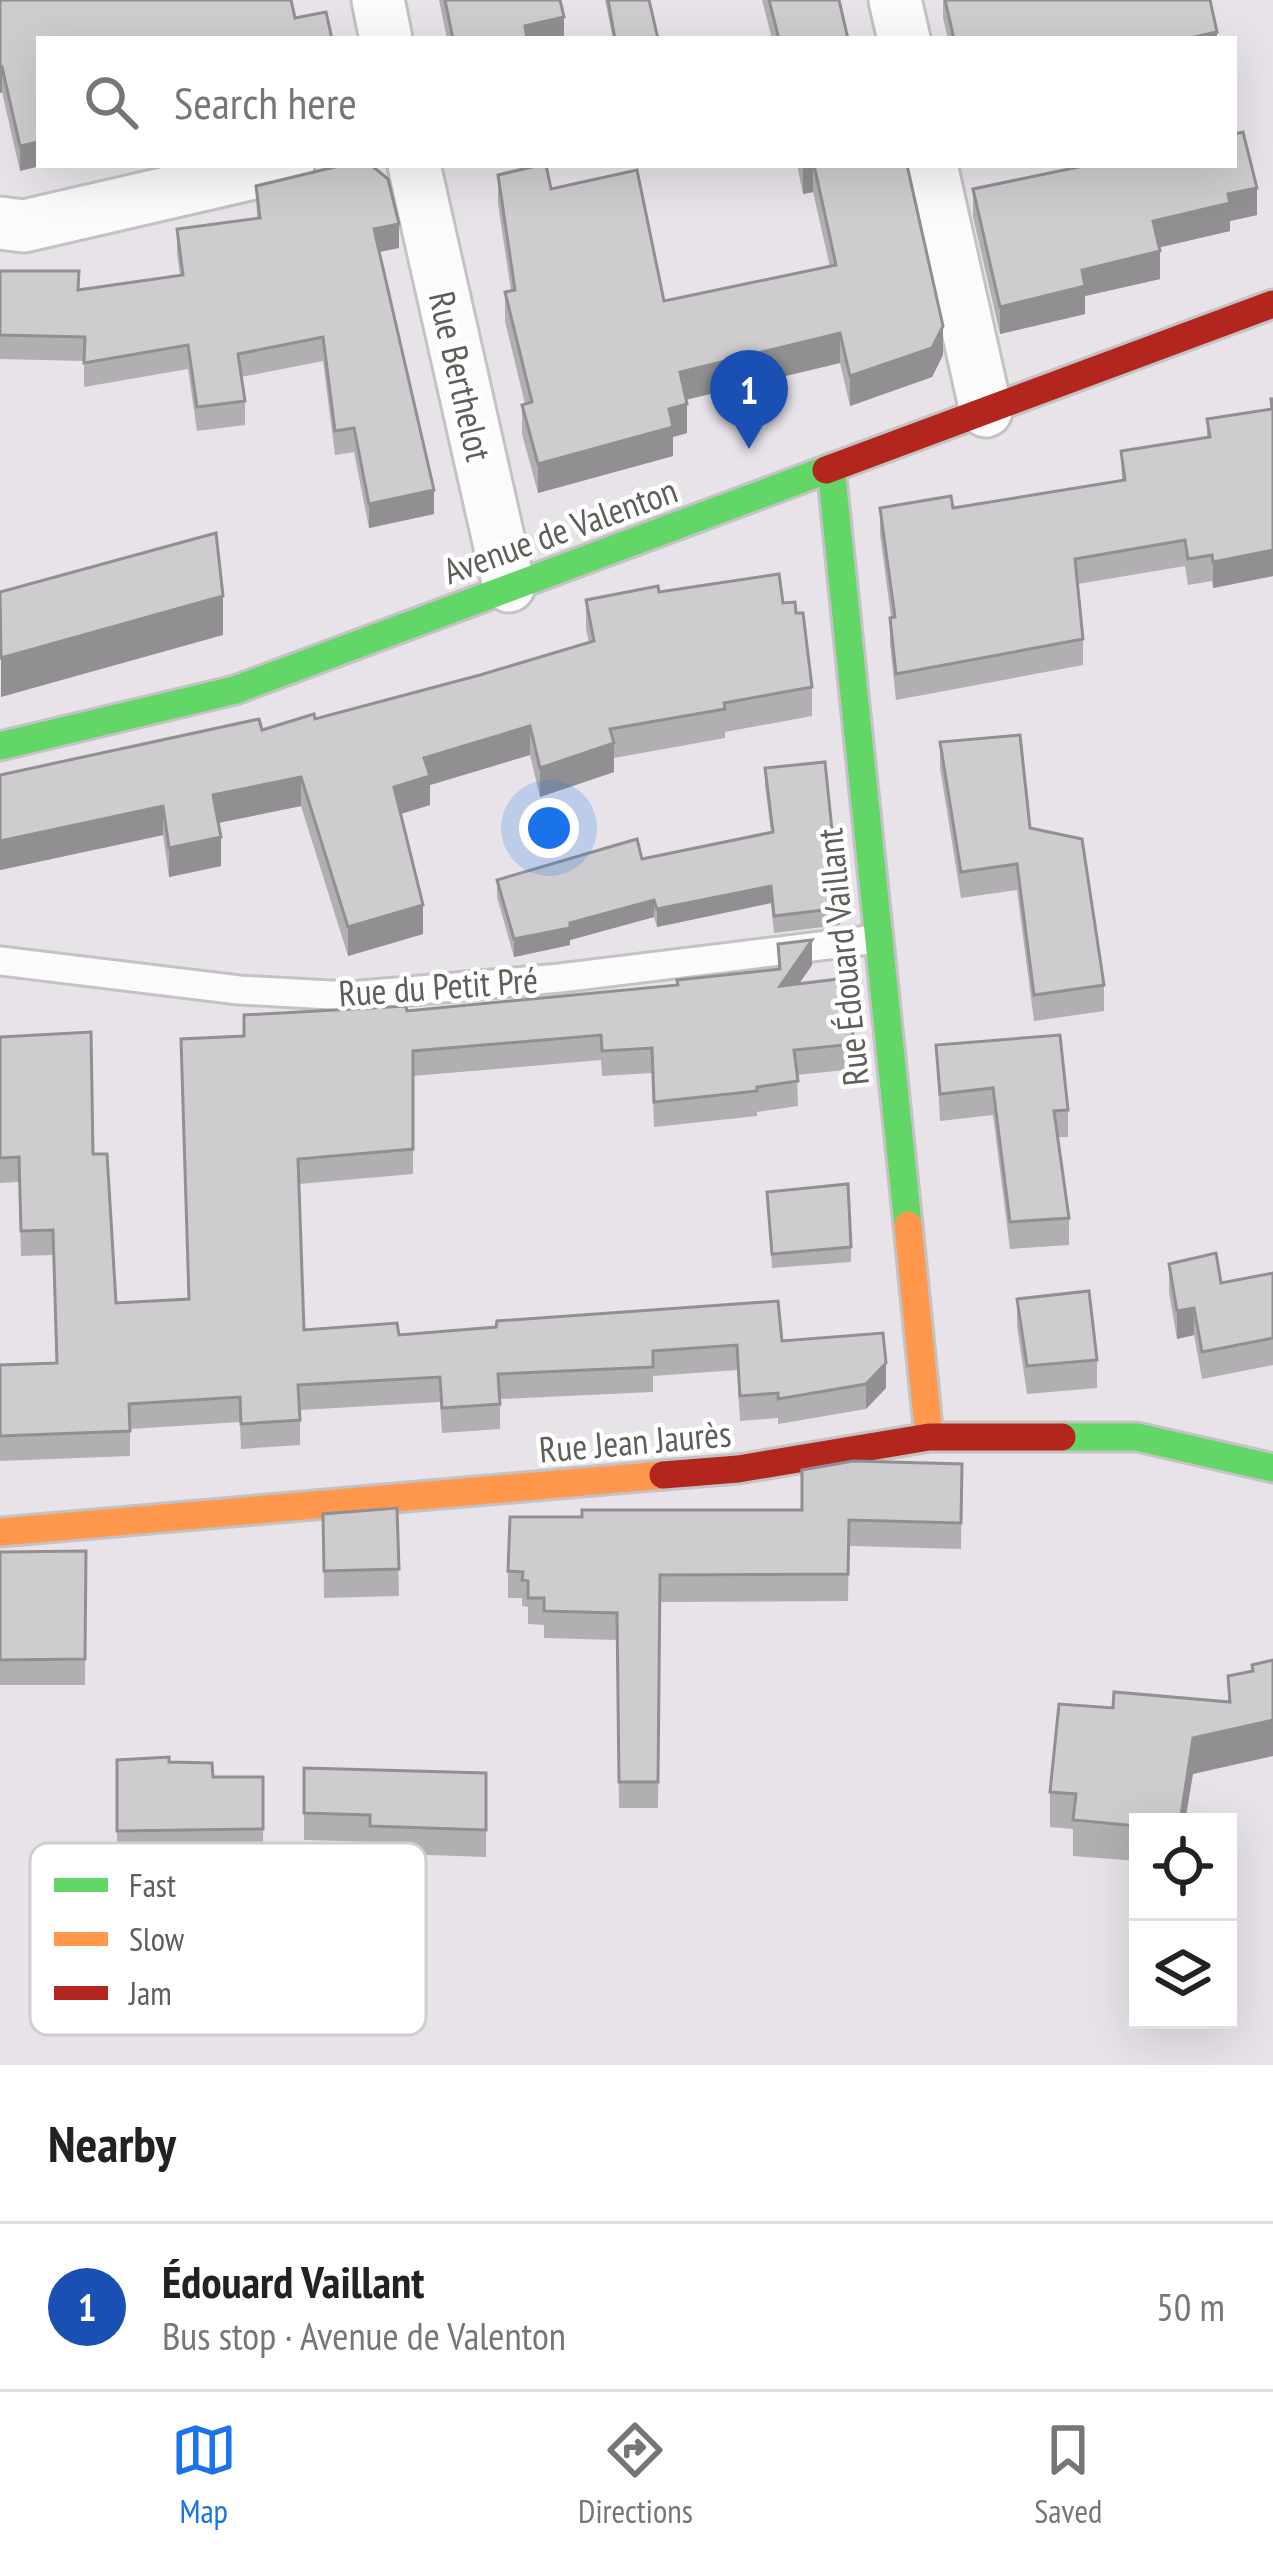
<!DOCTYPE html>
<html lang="en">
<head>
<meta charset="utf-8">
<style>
	:root { --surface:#fff; --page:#f6f6f6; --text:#222; --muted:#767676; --line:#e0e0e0; --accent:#1a73e8 }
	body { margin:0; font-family:"PT Sans Narrow",sans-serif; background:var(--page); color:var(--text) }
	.controls { position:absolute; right:36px; bottom:36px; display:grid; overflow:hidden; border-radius:0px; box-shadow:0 12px 48px #0002 }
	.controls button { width:108px; height:108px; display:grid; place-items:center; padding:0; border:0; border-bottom:3px solid var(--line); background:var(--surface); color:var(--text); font:60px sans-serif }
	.you { position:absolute; left:549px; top:828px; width:42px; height:42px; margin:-30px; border:9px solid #fff; border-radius:50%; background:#1a73e8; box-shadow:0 0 0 18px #1a73e833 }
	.badge { display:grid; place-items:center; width:78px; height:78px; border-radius:50%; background:var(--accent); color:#fff; font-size:39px; font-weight:700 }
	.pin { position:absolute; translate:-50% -99px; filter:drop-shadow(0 3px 6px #0008) }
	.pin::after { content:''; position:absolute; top:63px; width:42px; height:36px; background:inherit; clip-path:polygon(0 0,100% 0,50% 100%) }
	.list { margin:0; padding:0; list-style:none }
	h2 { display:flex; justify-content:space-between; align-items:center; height:156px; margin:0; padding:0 48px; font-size:51px }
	h2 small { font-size:39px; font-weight:400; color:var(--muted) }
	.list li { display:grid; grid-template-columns:78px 1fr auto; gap:36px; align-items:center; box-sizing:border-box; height:168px; padding:0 48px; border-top:3px solid var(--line) }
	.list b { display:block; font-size:45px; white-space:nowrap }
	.list p { margin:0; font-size:39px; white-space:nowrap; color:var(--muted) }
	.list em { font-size:39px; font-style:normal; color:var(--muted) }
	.icon { flex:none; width:66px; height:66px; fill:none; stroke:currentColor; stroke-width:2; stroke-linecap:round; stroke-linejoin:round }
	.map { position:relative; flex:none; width:1273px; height:2065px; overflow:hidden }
	.search { position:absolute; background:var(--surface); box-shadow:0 12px 48px #0002; left:36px; right:36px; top:36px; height:132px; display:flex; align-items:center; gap:30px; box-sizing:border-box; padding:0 42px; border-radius:0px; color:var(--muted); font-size:45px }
	.sheet { height:324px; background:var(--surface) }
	nav { display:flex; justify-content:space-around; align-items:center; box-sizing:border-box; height:168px; border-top:3px solid var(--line); background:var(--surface); font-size:33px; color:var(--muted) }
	nav a { display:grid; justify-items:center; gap:6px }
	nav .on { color:var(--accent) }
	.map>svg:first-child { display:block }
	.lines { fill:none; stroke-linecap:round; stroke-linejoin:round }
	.lane-casing { stroke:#c4c3c3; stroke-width:33 }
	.street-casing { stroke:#c4c3c3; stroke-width:57 }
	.fast-casing { stroke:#c4c3c3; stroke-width:33 }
	.slow-casing { stroke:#c4c3c3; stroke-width:33 }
	.jam-casing { stroke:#c4c3c3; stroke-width:33 }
	.lane { stroke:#fbfbfc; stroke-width:27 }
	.street { stroke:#fbfbfc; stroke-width:51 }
	.fast { stroke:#63d668; stroke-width:27 }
	.slow { stroke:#ff974d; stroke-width:27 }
	.jam { stroke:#b3261e; stroke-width:27 }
	.wall { fill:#b2afb3 }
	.shaded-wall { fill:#918f92 }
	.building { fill:#cfccd0; stroke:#918f92; stroke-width:3 }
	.labels { text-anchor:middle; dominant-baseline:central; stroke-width:9; stroke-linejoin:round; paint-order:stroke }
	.street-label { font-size:36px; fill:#5d6059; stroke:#fff }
	.key { fill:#fff; stroke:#cecfcd; stroke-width:3 }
	.key-label { font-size:33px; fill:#5d6059 }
</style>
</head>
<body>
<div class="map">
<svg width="1273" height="2065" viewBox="0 0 1273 2065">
	<rect width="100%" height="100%" fill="#e7e3e9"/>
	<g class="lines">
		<defs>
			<polyline id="lane" points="0,961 239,990 349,996 560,978 876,939"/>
			<g id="street">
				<polyline points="378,0 386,39"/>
				<polyline points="895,0 904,39"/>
				<polyline points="414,165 509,586"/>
				<polyline points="931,165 986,411"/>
				<polyline points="0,223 24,226 288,165"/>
			</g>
			<g id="fast">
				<polyline points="831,468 908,1225"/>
				<polyline points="0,746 235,690 826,470"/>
				<polyline points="1062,1437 1137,1437 1273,1468"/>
			</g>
			<g id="slow">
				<polyline points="908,1225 929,1437"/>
				<polyline points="0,1532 663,1475"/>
			</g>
			<g id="jam">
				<polyline points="826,470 1273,304"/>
				<polyline points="663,1475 738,1469 929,1437 1062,1437"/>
			</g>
		</defs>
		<use href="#lane" class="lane-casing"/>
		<use href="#street" class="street-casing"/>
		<use href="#fast" class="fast-casing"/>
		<use href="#slow" class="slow-casing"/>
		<use href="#jam" class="jam-casing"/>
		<use href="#lane" class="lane"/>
		<use href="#street" class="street"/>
		<use href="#fast" class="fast"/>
		<use href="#slow" class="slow"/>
		<use href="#jam" class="jam"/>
	</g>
	<g class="wall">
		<polygon points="0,0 295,18 332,39 39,39 20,171 2,92 0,93"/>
		<polygon points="439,0 560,0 564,39 447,39"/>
		<polygon points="605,0 649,0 658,39 613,39"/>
		<polygon points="762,0 839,0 848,39 772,39"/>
		<polygon points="943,0 1210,0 1217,39 948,39 943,18"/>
		<polygon points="797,165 907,165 943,355 932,377 850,406 840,363 686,400 687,433 673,437 673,456 538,493 522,434 522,405 525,404 505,321 505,292 511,291 498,204 498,175 551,189 664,301 830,267 813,192 803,194"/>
		<polygon points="256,186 399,248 379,252 434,514 369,528 354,452 335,455 323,361 241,377 245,401 245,425 197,431 188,369 84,387 84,361 0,359 0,271 78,290 180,275 177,253 177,229 257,218"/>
		<polygon points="973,189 1257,215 1230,221 1230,231 1159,247 1160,279 1085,296 1085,314 1000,334 973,217"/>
		<polygon points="1271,399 1273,399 1273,576 1213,588 1212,581 1188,585 1185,566 1078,584 1083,639 1083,665 896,700 890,644 890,618 891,617 880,534 880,508 953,508 1122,481 1121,451 1207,437 1207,419 1271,409"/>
		<polygon points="659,592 783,603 796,613 812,687 812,716 725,732 725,738 614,758 614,772 540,797 530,755 430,785 430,805 400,814 423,934 348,956 301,806 218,823 221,866 169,877 163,835 0,870 0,775 262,730 315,719 480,675 589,643 586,629 586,600"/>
		<polygon points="940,742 1030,828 1104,985 1104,1011 1034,1021 1017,890 961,898 940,768"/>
		<polygon points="765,768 840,908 840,925 774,933 771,903 657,927 654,917 570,940 570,945 514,957 497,897 497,880 642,859 771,832 765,785"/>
		<polygon points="778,944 812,965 799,984 854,1044 854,1069 797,1075 798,1106 757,1112 757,1116 654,1127 652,1073 602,1076 601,1060 413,1076 413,1174 299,1184 304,1330 399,1335 782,1341 886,1388 866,1409 778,1424 778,1418 740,1421 737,1370 653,1376 653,1392 500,1399 500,1429 442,1433 440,1402 300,1410 300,1445 241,1449 240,1422 130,1429 130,1456 0,1461 0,1365 56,1363 53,1255 21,1256 19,1182 0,1183 0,1037 93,1154 116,1303 188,1299 244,1036 407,1011 677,985 677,980 778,969"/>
		<polygon points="936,1045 1068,1110 1068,1137 1058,1137 1069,1218 1069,1245 1010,1249 993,1115 940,1121"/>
		<polygon points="767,1192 851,1247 851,1262 772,1268"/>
		<polygon points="1169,1264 1221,1283 1273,1273 1273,1365 1202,1379 1194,1335 1177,1339 1169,1292"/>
		<polygon points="1017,1299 1097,1360 1097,1388 1027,1394 1017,1326"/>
		<polygon points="962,1464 961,1549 849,1546 848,1601 660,1602 658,1808 619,1808 617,1640 544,1638 544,1625 528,1624 528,1607 522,1606 522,1598 508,1598 508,1571 582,1517 802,1510"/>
		<polygon points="397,1508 399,1596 324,1598 323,1514"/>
		<polygon points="86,1551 85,1685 0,1685 0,1552"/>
		<polygon points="1273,1660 1193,1774 1138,1822 1138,1861 1073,1856 1073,1829 1050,1827 1050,1792 1113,1708 1228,1701 1228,1676 1252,1671"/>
		<polygon points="117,1760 169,1762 213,1777 263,1777 263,1857 117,1859"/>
		<polygon points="304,1768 486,1773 486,1857 370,1853 370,1842 304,1840"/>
	</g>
	<g class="shaded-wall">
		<polygon points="564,17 564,39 525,39 525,26"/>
		<polygon points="1217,32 1217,39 1185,39"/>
		<polygon points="2,67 2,92 0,93 0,68"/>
		<polygon points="39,142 39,165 45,165 20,171 20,146"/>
		<polygon points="803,165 813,165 813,192 803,194"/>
		<polygon points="1257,188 1257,215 1230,221 1230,231 1153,249 1153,221 1228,194"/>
		<polygon points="399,224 399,248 374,253 374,229"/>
		<polygon points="1160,251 1160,279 1085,296 1085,314 1000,334 1000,307 1082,270"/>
		<polygon points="943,326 943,355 932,377 850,406 850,376"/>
		<polygon points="840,333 840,363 680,401 680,372"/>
		<polygon points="687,404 687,433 673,437 673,456 538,493 538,464 669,409"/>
		<polygon points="434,490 434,514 369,528 369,504"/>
		<polygon points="1273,550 1273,576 1213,588 1213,562"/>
		<polygon points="223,596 223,635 1,697 1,658"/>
		<polygon points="530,726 530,755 430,785 430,805 394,816 394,787 424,758"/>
		<polygon points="614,743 614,772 540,797 540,768"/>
		<polygon points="301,777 301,806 213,824 213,795"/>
		<polygon points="163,806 163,835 0,870 0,841"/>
		<polygon points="221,837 221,866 169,877 169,848"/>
		<polygon points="771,886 771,903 657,927 657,909"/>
		<polygon points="654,900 654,917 570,940 570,945 514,957 514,939"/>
		<polygon points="423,905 423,934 348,956 348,927"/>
		<polygon points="812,940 812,965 780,1011 780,986"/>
		<polygon points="1194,1308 1194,1335 1177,1339 1177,1311"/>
		<polygon points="886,1363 886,1388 866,1409 866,1384"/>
		<polygon points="1273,1720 1273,1756 1193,1774 1185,1822 1180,1822 1193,1738"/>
	</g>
	<g class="building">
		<polygon points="0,0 291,0 295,18 326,12 332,39 39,39 39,142 20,146 2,67 0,68"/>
		<polygon points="445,0 560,0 564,17 525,26 527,39 453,39"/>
		<polygon points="608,0 649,0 658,39 615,39"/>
		<polygon points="769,0 839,0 848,39 779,39"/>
		<polygon points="945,0 1210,0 1217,32 1185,39 954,39"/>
		<polygon points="1243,132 1257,188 1228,194 1230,203 1153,221 1160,251 1082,270 1085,286 1000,307 973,189 1088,165 1234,165 1234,134"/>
		<polygon points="343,165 371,165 388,179 399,224 374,229 434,490 369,504 354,428 335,431 323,337 238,354 245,401 197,407 188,345 84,363 85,337 0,335 0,271 79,271 78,290 183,275 177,229 260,218 256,186"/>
		<polygon points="540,165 546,165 551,189 637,170 664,301 836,265 814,165 907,165 943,326 932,348 850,376 840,333 680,372 687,404 669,409 673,427 538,464 522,405 532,402 505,292 515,290 498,175"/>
		<polygon points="1271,399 1273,399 1273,550 1213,562 1212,555 1188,559 1185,540 1075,559 1083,639 896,674 890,618 895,617 880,508 951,496 953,508 1125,480 1121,451 1210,437 1207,419 1272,409"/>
		<polygon points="216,533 223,596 1,658 0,592"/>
		<polygon points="779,574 783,603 795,602 796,613 803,613 812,687 724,703 725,709 610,729 614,743 540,768 530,726 424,758 430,776 394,787 423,905 348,927 301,777 213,795 221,837 169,848 163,806 0,841 0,775 259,719 262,730 314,714 315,719 480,675 594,641 586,600 658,586 659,592"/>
		<polygon points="1020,735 1030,828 1082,839 1104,985 1034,995 1017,864 961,872 940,742"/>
		<polygon points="825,762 840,908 774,916 771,886 657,909 654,900 570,923 570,928 514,939 497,880 637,839 642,859 773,832 765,768"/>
		<polygon points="812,940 780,986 847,978 854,1044 794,1050 798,1081 757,1087 757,1091 654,1102 652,1048 602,1051 601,1035 413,1051 413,1149 298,1159 304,1330 397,1323 399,1335 496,1327 497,1321 778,1301 782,1341 883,1333 886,1363 866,1384 778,1399 778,1393 740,1396 737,1345 653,1351 653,1367 498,1374 500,1404 442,1408 440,1377 298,1385 300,1420 241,1424 240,1397 129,1404 130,1431 0,1436 0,1365 57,1363 53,1230 21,1231 19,1157 0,1158 0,1037 91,1032 93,1154 107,1154 116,1303 189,1299 181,1039 244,1036 244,1015 406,1006 407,1011 678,985 677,980 780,969 778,944"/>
		<polygon points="1060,1035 1068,1110 1054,1111 1069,1218 1010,1222 993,1088 940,1094 936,1045"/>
		<polygon points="848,1184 851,1247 772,1254 767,1192"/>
		<polygon points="1216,1253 1221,1283 1273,1273 1273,1338 1202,1352 1194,1308 1177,1311 1169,1264"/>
		<polygon points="1089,1291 1097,1360 1027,1366 1017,1299"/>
		<polygon points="853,1461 962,1464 961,1523 849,1520 848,1574 660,1575 658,1782 619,1782 617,1613 544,1611 544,1598 528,1598 528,1581 522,1580 523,1572 508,1571 510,1517 582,1517 582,1510 802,1510 802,1470"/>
		<polygon points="397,1508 399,1569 324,1571 323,1514"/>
		<polygon points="86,1551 85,1659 0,1660 0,1552"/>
		<polygon points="1273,1660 1273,1720 1193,1738 1180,1822 1138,1822 1138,1826 1073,1820 1076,1794 1050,1792 1059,1704 1113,1708 1114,1692 1230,1702 1228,1676 1253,1671 1252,1665"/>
		<polygon points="169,1757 169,1762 212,1763 213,1777 263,1777 263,1829 117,1831 117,1760"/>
		<polygon points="304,1768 486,1773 486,1830 370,1826 370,1815 304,1813"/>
	</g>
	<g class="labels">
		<g class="street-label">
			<text transform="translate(461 376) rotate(77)">Rue Berthelot</text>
			<text transform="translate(560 530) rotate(-20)">Avenue de Valenton</text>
			<text transform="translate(842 957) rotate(-96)">Rue Édouard Vaillant</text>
			<text transform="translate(438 986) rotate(-4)">Rue du Petit Pré</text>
			<text transform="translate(635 1441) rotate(-5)">Rue Jean Jaurès</text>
		</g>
	</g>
	<rect x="30" y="1843" width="396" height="192" rx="18" class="key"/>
	<rect x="54" y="1878" width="54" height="14" fill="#63d668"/>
	<rect x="54" y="1932" width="54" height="14" fill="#ff974d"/>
	<rect x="54" y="1986" width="54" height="14" fill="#b3261e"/>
	<g class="key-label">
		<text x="129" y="1897">Fast</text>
		<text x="129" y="1951">Slow</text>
		<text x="129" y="2005">Jam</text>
	</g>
</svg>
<div class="controls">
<button><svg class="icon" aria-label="locate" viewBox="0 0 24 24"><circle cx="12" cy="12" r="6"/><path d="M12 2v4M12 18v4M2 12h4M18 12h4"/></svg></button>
<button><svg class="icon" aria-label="layers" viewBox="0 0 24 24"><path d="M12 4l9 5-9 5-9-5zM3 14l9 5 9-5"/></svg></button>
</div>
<div class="you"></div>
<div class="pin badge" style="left:749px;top:449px;background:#1a4fb4">1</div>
<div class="search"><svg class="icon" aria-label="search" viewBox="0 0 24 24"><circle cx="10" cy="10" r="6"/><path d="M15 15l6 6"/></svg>Search here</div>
</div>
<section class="sheet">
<h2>Nearby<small></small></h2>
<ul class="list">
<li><span class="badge" style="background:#1a4fb4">1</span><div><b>Édouard Vaillant</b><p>Bus stop · Avenue de Valenton</p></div><em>50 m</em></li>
</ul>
</section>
<nav>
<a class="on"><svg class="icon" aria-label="map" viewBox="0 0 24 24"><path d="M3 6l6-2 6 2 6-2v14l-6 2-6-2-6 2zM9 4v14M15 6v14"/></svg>Map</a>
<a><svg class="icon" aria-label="directions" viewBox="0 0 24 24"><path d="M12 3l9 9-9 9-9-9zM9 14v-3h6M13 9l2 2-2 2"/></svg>Directions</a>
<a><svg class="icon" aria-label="saved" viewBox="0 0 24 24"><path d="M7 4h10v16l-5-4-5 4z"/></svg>Saved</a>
</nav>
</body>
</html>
